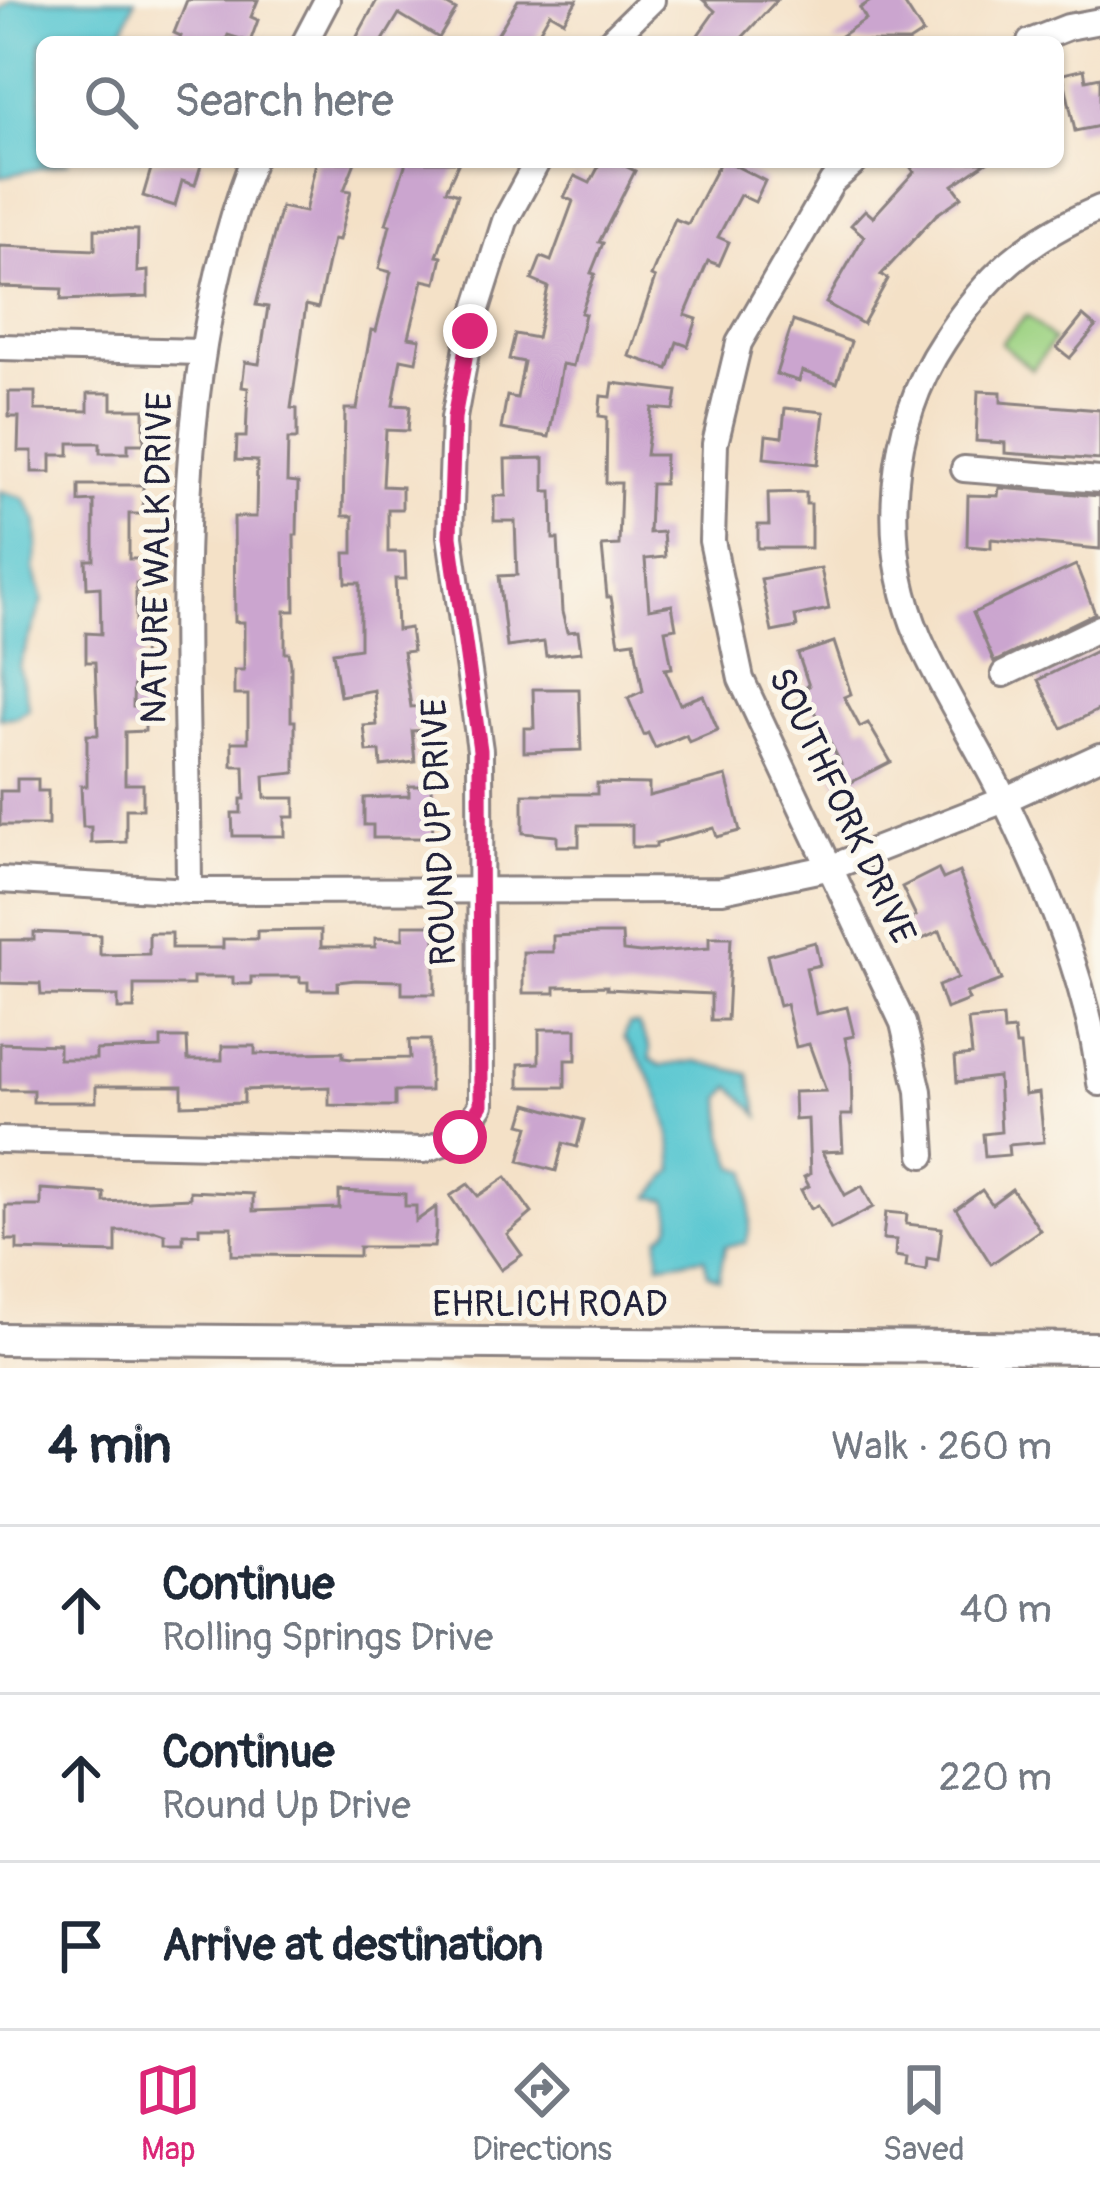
<!DOCTYPE html>
<html lang="en">
<head>
<meta charset="utf-8">
<style>
	:root { --surface:#fff; --page:#f2f2f3; --text:#1f2937; --muted:#747a83; --line:#e0e1e3; --accent:#db2777 }
	body { margin:0; font-family:Pangolin,sans-serif; background:var(--page); color:var(--text) }
	.stop { position:absolute; width:36px; height:36px; margin:-27px; border:9px solid #db2777; border-radius:50%; background:#fff }
	.stop.end { background:#db2777; border-color:#fff; box-shadow:0 3px 12px #0008 }
	.list { margin:0; padding:0; list-style:none }
	h2 { display:flex; justify-content:space-between; align-items:center; height:156px; margin:0; padding:0 48px; font-size:51px }
	h2 small { font-size:39px; font-weight:400; color:var(--muted) }
	.list li { display:grid; grid-template-columns:78px 1fr auto; gap:36px; align-items:center; box-sizing:border-box; height:168px; padding:0 48px; border-top:3px solid var(--line) }
	.list b { display:block; font-size:45px; white-space:nowrap }
	.list p { margin:0; font-size:39px; white-space:nowrap; color:var(--muted) }
	.list em { font-size:39px; font-style:normal; color:var(--muted) }
	.icon { flex:none; width:66px; height:66px; fill:none; stroke:currentColor; stroke-width:2; stroke-linecap:round; stroke-linejoin:round }
	.map { position:relative; flex:none; width:1100px; height:1368px; overflow:hidden }
	.search { position:absolute; background:var(--surface); box-shadow:0 3px 9px #0004; left:36px; right:36px; top:36px; height:132px; display:flex; align-items:center; gap:30px; box-sizing:border-box; padding:0 42px; border-radius:18px; color:var(--muted); font-size:45px }
	.sheet { height:660px; background:var(--surface) }
	nav { display:flex; justify-content:space-around; align-items:center; box-sizing:border-box; height:168px; border-top:3px solid var(--line); background:var(--surface); font-size:33px; color:var(--muted) }
	nav a { display:grid; justify-items:center; gap:6px }
	nav .on { color:var(--accent) }
	.map>svg:first-child { display:block }
	.green { fill:#9fd384; stroke:#607a60; stroke-width:3 }
	.water { fill:#5ac7d1; stroke:#3e7486; stroke-width:3 }
	.building { fill:#cba5cf }
	.lines { fill:none; stroke-linecap:round; stroke-linejoin:round }
	.minor-casing { stroke:#8b8281; stroke-width:30 }
	.major-casing { stroke:#8b8281; stroke-width:36 }
	.minor { stroke:#fff; stroke-width:24 }
	.major { stroke:#fff; stroke-width:30 }
	.route { stroke:#db2777; stroke-width:15 }
	.labels { text-anchor:middle; dominant-baseline:central; stroke-width:10; stroke-linejoin:round; paint-order:stroke }
	.street-label { font-size:36px; fill:#22223b; stroke:#fbf7ec }
</style>
</head>
<body>
<div class="map">
<svg width="1100" height="1368" viewBox="0 0 1100 1368">
	<rect width="100%" height="100%" fill="#fbf7ec"/>
	<filter id="ink" filterUnits="userSpaceOnUse"><feTurbulence type="fractalNoise" baseFrequency=".00833" numOctaves="2"/><feDisplacementMap in="SourceGraphic" scale="24" xChannelSelector="R" yChannelSelector="G"/><feConvolveMatrix kernelMatrix="1 2 1 2 8 2 1 2 1" color-interpolation-filters="sRGB"/></filter>
	<filter id="wash" filterUnits="userSpaceOnUse"><feTurbulence type="fractalNoise" baseFrequency=".004" numOctaves="4" result="noise"/><feDisplacementMap in="SourceGraphic" scale="48" xChannelSelector="R" yChannelSelector="G"/><feGaussianBlur stdDeviation="2.7" result="paint"/><feColorMatrix in="noise" values="0 0 0 0 0 0 0 0 0 0 0 0 0 0 0 0 0 1.4 0 .05"/><feComposite in="paint" operator="in"/></filter>
	<g filter="url(#wash)">
		<rect width="100%" height="100%" fill="#f4e1c7"/>
		<polygon class="green" points="1027,315 1054,340 1032,370 1001,343"/>
		<g class="water">
			<polygon points="11,0 135,0 118,42 42,42 42,162 70,162 0,177 0,10"/>
			<polygon points="0,491 24,498 37,522 38,546 34,569 43,600 19,667 29,708 16,717 0,718"/>
			<path d="M 629,1024 L 638,1024 L 650,1048 L 650,1059 L 661,1066 L 696,1061 L 749,1074 L 759,1115 L 731,1086 L 722,1098 L 724,1135 L 735,1167 L 748,1171 C 749,1198 754,1218 746,1243 L 725,1246 L 719,1279 L 708,1274 L 704,1258 L 659,1264 L 659,1237 C 675,1227 674,1216 667,1200 L 650,1197 L 674,1170 C 672,1119 656,1078 624,1037 Z"/>
		</g>
		<g id="blocks">
			<g class="building">
				<polygon points="187,0 258,0 251,17 258,20 250,42 228,35 225,42 179,42 181,36 174,33"/>
				<polygon points="377,0 438,0 456,10 439,38 399,14 382,42 354,42"/>
				<polygon points="518,0 577,0 564,21 550,13 533,42 493,42"/>
				<polygon points="703,0 777,0 738,42 693,42 715,11"/>
				<polygon points="872,0 902,0 923,33 909,42 832,42 866,19 860,8"/>
				<polygon points="1084,69 1086,80 1100,77 1100,126 1075,131 1063,74"/>
				<polygon points="153,162 202,162 195,185 182,181 175,206 143,196"/>
				<polygon points="316,162 355,162 344,190 351,191 339,240 333,239 318,308 306,305 291,408 297,409 297,439 288,439 287,482 298,483 297,535 294,535 295,611 285,611 285,653 289,653 291,665 291,721 295,721 295,773 264,776 265,798 295,798 295,817 285,817 285,836 233,836 232,813 241,813 241,799 245,799 244,766 232,766 232,742 248,742 248,695 234,695 234,670 244,670 244,622 235,622 234,517 256,517 257,461 236,460 237,437 246,437 248,388 242,387 245,362 259,364 268,307 256,305 281,207 305,212"/>
				<polygon points="406,162 459,162 446,190 458,194 437,256 442,257 436,283 423,280 409,337 420,339 416,362 401,359 393,405 410,406 408,431 386,430 383,486 402,487 402,509 388,509 388,552 405,552 406,579 395,579 397,630 410,628 413,651 403,652 411,707 426,706 428,730 412,731 415,762 381,766 380,751 367,752 364,726 377,725 374,690 340,696 333,652 360,648 360,583 346,583 345,553 353,553 353,516 343,516 345,409 357,409 371,330 376,331 391,272 379,269 390,225 386,224"/>
				<polygon points="601,162 617,162 635,171 599,242 603,243 591,273 595,274 581,313 585,314 573,366 562,364 549,437 501,429 507,396 517,398 524,362 509,359 515,334 537,338 548,287 532,280 541,257 551,261 573,201 564,197 575,176 590,183"/>
				<polygon points="720,162 728,162 765,181 755,202 740,195 718,237 729,242 719,265 708,261 685,315 697,319 688,346 677,342 668,369 629,356 655,278 651,276 675,219 688,224"/>
				<polygon points="907,162 987,162 953,185 962,197 936,215 881,275 888,279 863,324 826,303 864,236 851,225 865,210 873,217 914,172"/>
				<polygon points="95,229 138,230 137,272 148,271 148,297 61,300 62,289 0,287 0,246 95,250"/>
				<polygon points="1083,316 1096,327 1070,358 1057,348"/>
				<polygon points="793,321 851,342 837,383 802,371 799,381 776,374"/>
				<polygon points="613,383 677,391 674,410 652,408 646,455 665,455 664,484 651,484 649,533 663,532 665,557 645,559 649,609 672,605 676,628 665,630 672,668 665,669 680,704 703,695 718,730 689,742 686,735 655,748 648,733 644,735 628,698 643,691 634,641 619,643 611,597 607,597 602,546 619,545 621,483 606,483 607,417 599,416 601,396 611,397"/>
				<polygon points="978,391 1001,392 1001,402 1100,410 1100,460 1005,453 1005,443 976,441"/>
				<polygon points="9,392 35,392 35,410 88,411 88,393 112,393 112,409 144,409 144,444 128,444 128,453 100,453 100,443 69,443 69,455 51,455 51,472 32,472 32,451 18,451 19,417 9,417"/>
				<polygon points="785,408 824,412 818,464 764,458 766,435 782,437"/>
				<polygon points="544,458 544,491 552,491 553,539 558,539 562,612 567,632 578,631 581,652 546,656 544,642 507,647 499,576 517,575 515,521 494,521 494,496 506,496 505,459"/>
				<polygon points="79,485 143,485 143,514 129,514 129,559 143,559 144,583 136,583 136,634 144,634 143,658 134,658 133,707 145,707 145,731 125,732 125,784 143,784 143,809 126,809 126,842 91,843 91,827 83,827 81,786 87,786 87,735 98,735 95,662 86,662 86,633 101,634 100,587 87,588 86,560 94,560 94,501 79,502"/>
				<polygon points="999,488 1100,496 1100,549 991,539 991,548 967,546 968,495 998,496"/>
				<polygon points="806,492 806,504 811,504 811,548 758,548 758,525 769,525 768,493"/>
				<polygon points="1076,565 1095,613 994,662 973,613"/>
				<polygon points="821,568 829,609 795,616 797,627 772,632 761,579"/>
				<polygon points="834,642 851,694 844,697 860,727 868,723 891,762 840,788 831,769 841,764 813,707 803,710 797,690 809,686 798,654"/>
				<polygon points="1100,649 1100,709 1062,728 1038,680"/>
				<polygon points="533,689 579,689 581,750 524,752 524,728 534,728"/>
				<polygon points="726,776 740,831 717,837 714,828 656,843 656,847 632,847 632,825 579,825 579,846 557,846 557,836 523,833 523,794 597,794 597,783 649,784 649,796"/>
				<polygon points="17,779 38,779 38,791 48,791 48,825 0,825 0,791 17,791"/>
				<polygon points="409,786 431,786 433,838 373,838 373,825 364,825 364,798 409,796"/>
				<polygon points="938,869 943,879 959,872 1002,980 966,993 969,1000 946,1009 938,986 958,978 940,931 916,942 906,921 916,916 902,887"/>
				<polygon points="403,925 435,925 435,994 402,994 402,981 355,980 338,982 338,990 308,990 308,982 300,982 300,977 251,977 251,984 233,984 233,977 193,977 193,985 134,985 134,1009 118,1009 118,996 41,995 40,984 0,983 0,940 34,940 34,932 100,935 100,955 149,954 149,933 172,933 172,948 223,948 223,939 257,939 257,931 321,930 321,947 375,947 375,938 403,939"/>
				<polygon points="598,934 622,934 623,951 640,953 709,948 709,937 731,937 727,1020 711,1020 711,994 607,989 607,986 555,987 555,993 523,993 523,952 553,952 553,936"/>
				<polygon points="815,942 820,965 806,968 816,1014 847,1007 854,1036 845,1038 851,1064 852,1115 841,1115 843,1151 822,1152 845,1195 862,1186 873,1207 831,1229 818,1205 811,1209 801,1190 809,1186 804,1177 810,1174 808,1119 795,1120 794,1092 826,1091 809,1044 796,1047 786,1004 779,1006 767,955"/>
				<polygon points="1003,1017 1004,1031 1014,1030 1016,1045 1020,1045 1025,1095 1039,1093 1044,1142 1008,1145 1009,1155 985,1157 983,1134 1001,1132 998,1077 957,1082 955,1057 972,1055 968,1020"/>
				<polygon points="539,1029 576,1029 576,1060 565,1060 565,1087 519,1087 519,1064 539,1063"/>
				<polygon points="161,1038 187,1038 188,1060 222,1060 222,1046 255,1046 255,1054 343,1052 343,1058 352,1059 410,1058 409,1040 430,1040 430,1091 395,1091 395,1106 374,1106 329,1105 329,1087 244,1090 244,1103 182,1105 182,1086 96,1086 96,1102 33,1102 33,1090 0,1090 0,1043 59,1045 59,1059 96,1059 96,1050 161,1048"/>
				<polygon points="527,1104 584,1120 577,1147 563,1143 556,1171 519,1161 529,1126 521,1124"/>
				<polygon points="506,1177 532,1213 507,1234 522,1255 501,1270 450,1196 468,1184 478,1196"/>
				<polygon points="41,1189 104,1193 104,1202 190,1198 190,1191 253,1194 253,1211 339,1208 339,1191 405,1194 405,1206 416,1206 416,1221 436,1207 436,1232 434,1247 359,1247 359,1256 232,1255 232,1227 199,1227 199,1234 183,1234 183,1243 165,1243 165,1234 156,1231 116,1231 116,1253 17,1250 17,1240 6,1240 6,1206 41,1206"/>
				<polygon points="1012,1189 1040,1230 991,1264 956,1209 982,1190 992,1204"/>
				<polygon points="886,1212 907,1214 906,1224 942,1228 938,1260 927,1258 926,1270 906,1267 907,1258 895,1256 896,1240 883,1239"/>
			</g>
		</g>
	</g>
	<g filter="url(#ink)">
		<use href="#blocks" fill-opacity="0" stroke="#8b8281" stroke-width="3"/>
		<g class="lines">
			<defs>
				<g id="minor">
					<polyline points="305,42 327,0"/>
					<polyline points="609,42 652,0"/>
					<polyline points="1030,42 1068,27 1100,21"/>
					<polyline points="855,162 832,182 739,343 715,444 712,541 741,679 903,1023 919,1091 923,1155"/>
					<path d="M 1100,208 C 1027,239 987,275 944,341 C 888,425 879,544 919,638 C 943,693 978,745 1004,799 C 1047,888 1089,985 1100,1083"/>
					<polyline points="0,347 200,352"/>
					<polyline points="964,469 1100,480"/>
					<polyline points="1004,674 1100,628"/>
					<polyline points="0,880 189,891 722,890 832,867 1004,800 1100,756"/>
					<path d="M 189,891 C 188,647 164,394 252,162"/>
					<polyline points="0,1140 424,1150 460,1137 481,1105 480,750 450,536 454,418 470,331 505,221 537,162"/>
				</g>
				<polyline id="major" points="0,1339 1100,1348"/>
			</defs>
			<use href="#minor" class="minor-casing"/>
			<use href="#major" class="major-casing"/>
			<use href="#minor" class="minor"/>
			<use href="#major" class="major"/>
		</g>
	</g>
	<g class="lines" filter="url(#ink)">
		<polyline class="route" points="460,1137 481,1105 480,750 450,536 454,418 470,331"/>
	</g>
	<g class="labels">
		<g class="street-label">
			<text transform="translate(157 558) rotate(-89)">NATURE WALK DRIVE</text>
			<text transform="translate(842 806) rotate(65)">SOUTHFORK DRIVE</text>
			<text transform="translate(439 832) rotate(-92)">ROUND UP DRIVE</text>
			<text x="550" y="1304">EHRLICH ROAD</text>
		</g>
	</g>
</svg>
<div class="stop" style="left:460px;top:1137px"></div>
<div class="stop end" style="left:470px;top:331px"></div>
<div class="search"><svg class="icon" aria-label="search" viewBox="0 0 24 24"><circle cx="10" cy="10" r="6"/><path d="M15 15l6 6"/></svg>Search here</div>
</div>
<section class="sheet">
<h2>4 min<small>Walk · 260 m</small></h2>
<ul class="list">
<li><svg class="icon" aria-label="ahead" viewBox="0 0 24 24"><path d="M12 20V5M6 11l6-6 6 6"/></svg><div><b>Continue</b><p>Rolling Springs Drive</p></div><em>40 m</em></li>
<li><svg class="icon" aria-label="ahead" viewBox="0 0 24 24"><path d="M12 20V5M6 11l6-6 6 6"/></svg><div><b>Continue</b><p>Round Up Drive</p></div><em>220 m</em></li>
<li><svg class="icon" aria-label="arrive" viewBox="0 0 24 24"><path d="M6 21V4h12l-3 4 3 4H6"/></svg><div><b>Arrive at destination</b></div></li>
</ul>
</section>
<nav>
<a class="on"><svg class="icon" aria-label="map" viewBox="0 0 24 24"><path d="M3 6l6-2 6 2 6-2v14l-6 2-6-2-6 2zM9 4v14M15 6v14"/></svg>Map</a>
<a><svg class="icon" aria-label="directions" viewBox="0 0 24 24"><path d="M12 3l9 9-9 9-9-9zM9 14v-3h6M13 9l2 2-2 2"/></svg>Directions</a>
<a><svg class="icon" aria-label="saved" viewBox="0 0 24 24"><path d="M7 4h10v16l-5-4-5 4z"/></svg>Saved</a>
</nav>
</body>
</html>
